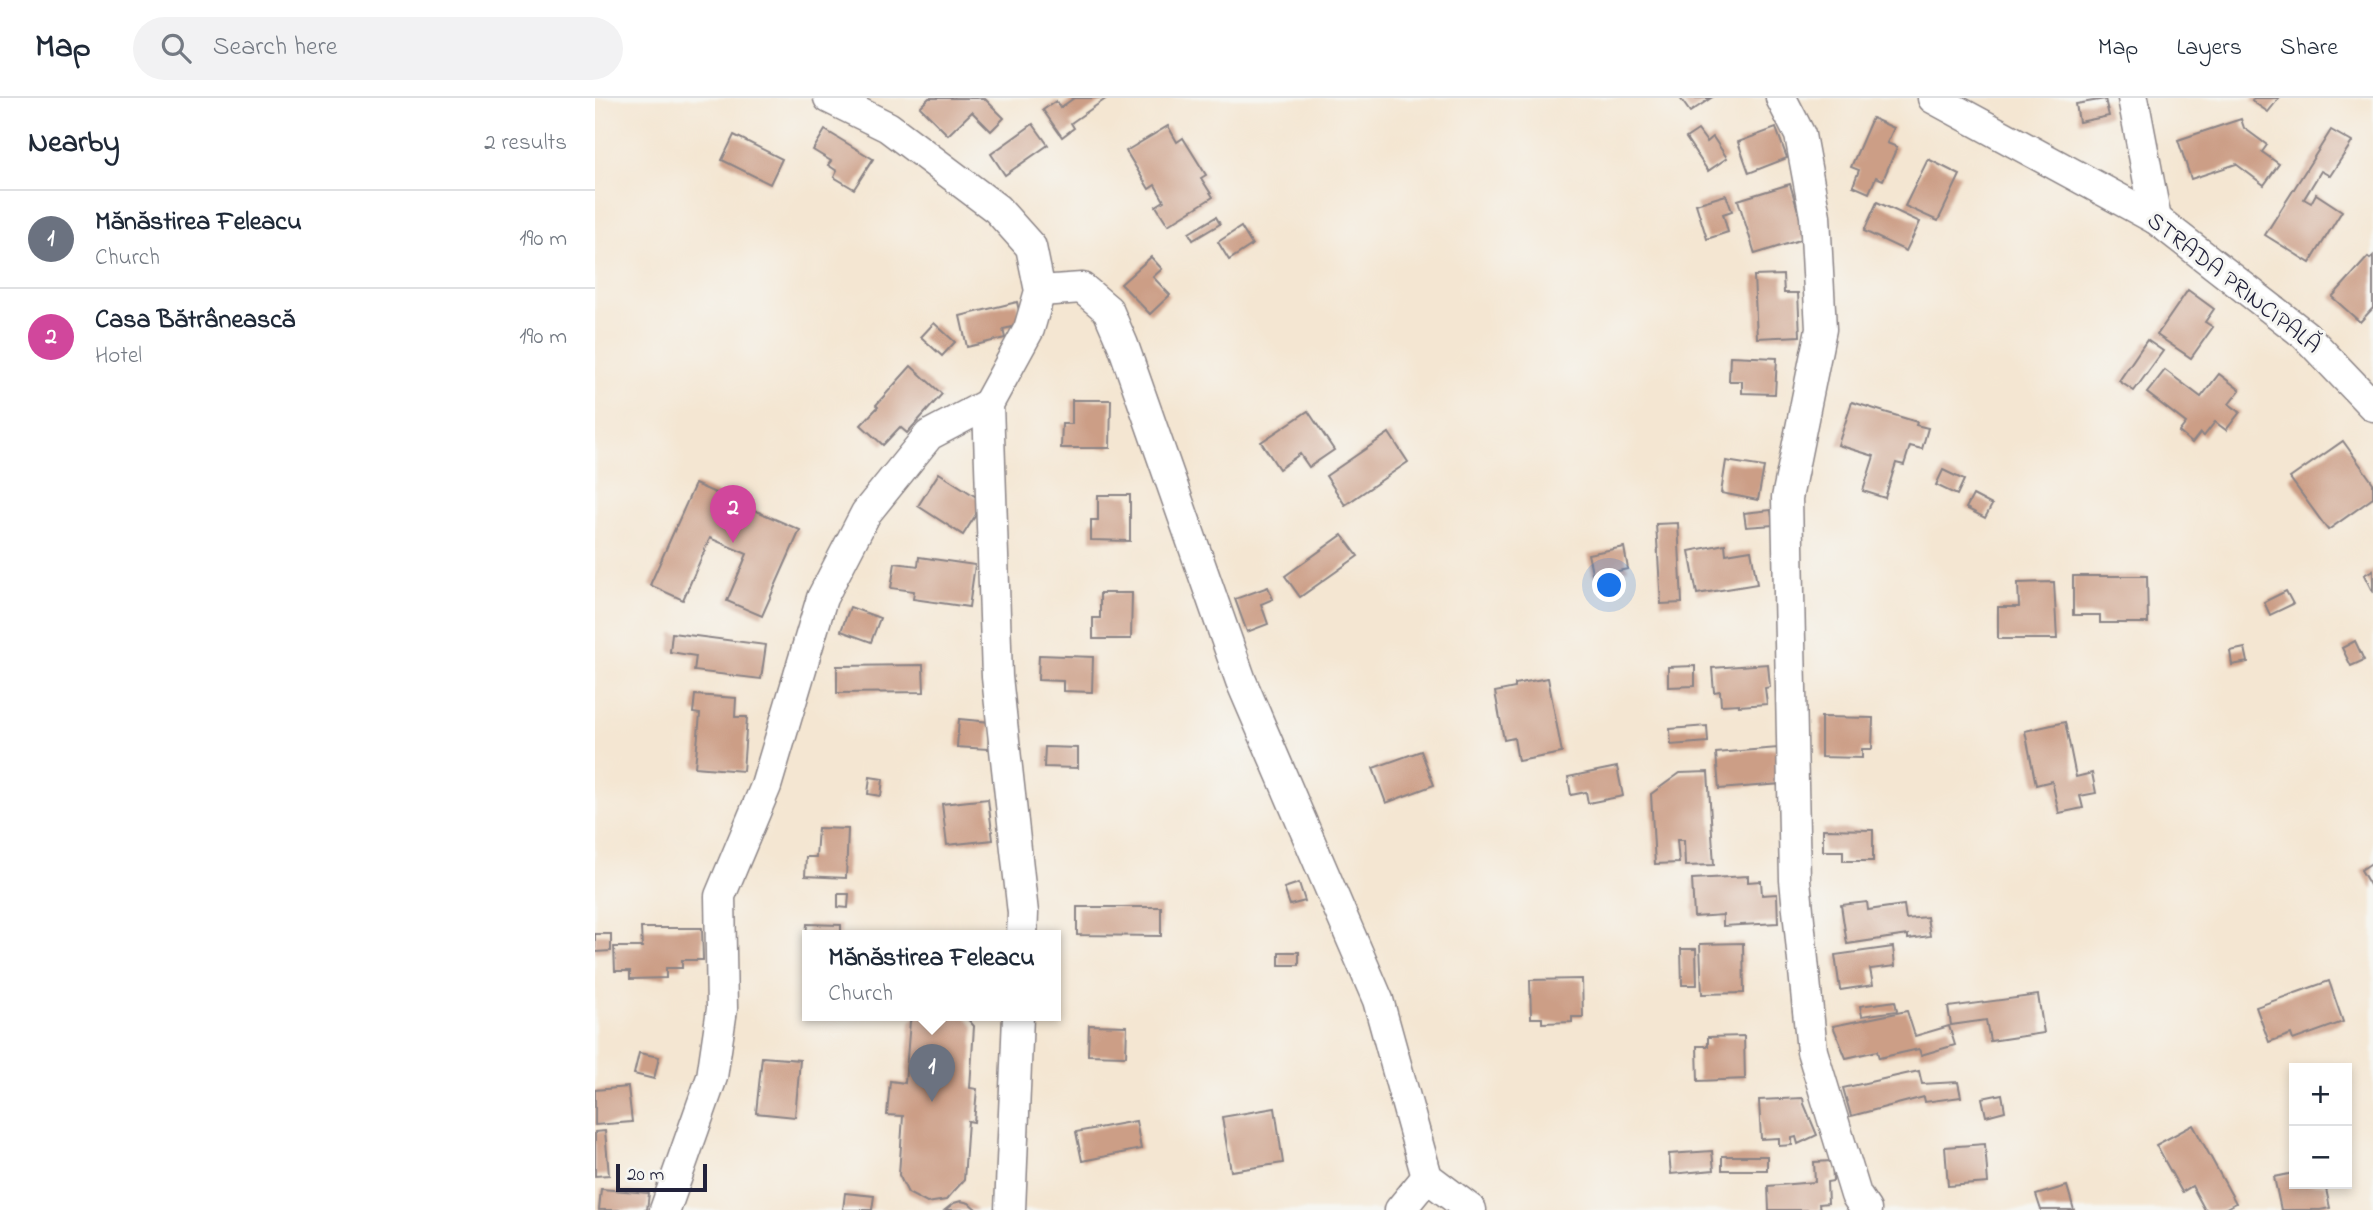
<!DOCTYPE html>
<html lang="en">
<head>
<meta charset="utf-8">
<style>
	:root { --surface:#fff; --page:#f2f2f3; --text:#1f2937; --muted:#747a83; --line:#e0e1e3; --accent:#c8321e }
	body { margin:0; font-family:"Indie Flower",sans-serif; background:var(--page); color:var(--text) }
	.controls { position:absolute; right:21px; bottom:21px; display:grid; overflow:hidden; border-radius:0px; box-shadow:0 4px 10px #0003 }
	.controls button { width:63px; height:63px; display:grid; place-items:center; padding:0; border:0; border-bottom:2px solid var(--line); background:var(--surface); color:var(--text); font:35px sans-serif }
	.scale { position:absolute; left:21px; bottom:18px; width:91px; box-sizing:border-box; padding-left:7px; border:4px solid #22223b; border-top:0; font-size:19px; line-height:24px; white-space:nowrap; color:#22223b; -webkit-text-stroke:5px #f6f6f2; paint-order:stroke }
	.you { position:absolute; left:1015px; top:488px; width:24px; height:24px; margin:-18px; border:5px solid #fff; border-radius:50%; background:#1a73e8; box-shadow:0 0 0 10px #1a73e833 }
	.badge { display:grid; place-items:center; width:46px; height:46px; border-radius:50%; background:var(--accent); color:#fff; font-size:23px; font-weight:700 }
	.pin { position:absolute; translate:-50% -58px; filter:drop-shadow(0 2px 4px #0008) }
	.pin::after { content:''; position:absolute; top:37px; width:24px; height:21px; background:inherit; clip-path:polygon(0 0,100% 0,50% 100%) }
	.popup { position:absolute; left:207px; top:832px; width:259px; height:91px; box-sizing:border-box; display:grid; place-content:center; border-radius:0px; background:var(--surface); filter:drop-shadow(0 2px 5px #0005); font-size:23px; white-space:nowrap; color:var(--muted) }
	.popup b { font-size:26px; color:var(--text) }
	.popup::after { content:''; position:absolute; left:50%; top:100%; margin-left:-14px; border:14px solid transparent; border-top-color:var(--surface) }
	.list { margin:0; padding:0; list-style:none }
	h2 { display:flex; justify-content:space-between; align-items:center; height:91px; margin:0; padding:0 28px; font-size:30px }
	h2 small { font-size:23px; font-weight:400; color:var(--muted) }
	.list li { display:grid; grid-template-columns:46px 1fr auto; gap:21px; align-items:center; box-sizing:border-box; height:98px; padding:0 28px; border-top:2px solid var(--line) }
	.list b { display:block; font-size:26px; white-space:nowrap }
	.list p { margin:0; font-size:23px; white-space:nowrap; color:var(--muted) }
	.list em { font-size:23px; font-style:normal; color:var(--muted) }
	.icon { flex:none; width:38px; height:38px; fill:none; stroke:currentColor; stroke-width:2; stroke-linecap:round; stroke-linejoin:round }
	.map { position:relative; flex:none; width:1778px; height:1112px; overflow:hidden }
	header { display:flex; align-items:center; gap:42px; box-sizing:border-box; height:98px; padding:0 35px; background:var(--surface); border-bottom:2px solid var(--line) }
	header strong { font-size:33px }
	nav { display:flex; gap:38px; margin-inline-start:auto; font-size:24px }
	.search { width:490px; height:63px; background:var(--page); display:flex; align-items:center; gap:18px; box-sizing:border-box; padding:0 24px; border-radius:38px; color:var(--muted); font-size:26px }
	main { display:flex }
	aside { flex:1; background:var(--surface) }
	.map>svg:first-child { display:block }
	.building { fill:#cc9e86 }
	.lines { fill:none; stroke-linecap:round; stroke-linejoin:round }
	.minor-casing { stroke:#8b8486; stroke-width:33 }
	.minor { stroke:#fff; stroke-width:30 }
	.labels { text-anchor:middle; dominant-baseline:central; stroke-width:6; stroke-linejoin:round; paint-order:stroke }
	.street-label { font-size:24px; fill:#22223b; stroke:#f6f6f2 }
</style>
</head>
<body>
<header>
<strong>Map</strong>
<div class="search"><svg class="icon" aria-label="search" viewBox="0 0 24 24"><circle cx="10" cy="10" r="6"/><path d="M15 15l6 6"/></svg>Search here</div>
<nav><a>Map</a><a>Layers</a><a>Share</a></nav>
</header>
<main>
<aside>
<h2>Nearby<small>2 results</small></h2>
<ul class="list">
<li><span class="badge" style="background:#6b7280">1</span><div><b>Mănăstirea Feleacu</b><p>Church</p></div><em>190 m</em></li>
<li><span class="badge" style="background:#d1479c">2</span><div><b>Casa Bătrânească</b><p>Hotel</p></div><em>190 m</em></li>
</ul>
</aside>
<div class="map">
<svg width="1778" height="1112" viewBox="0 0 1778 1112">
	<rect width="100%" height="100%" fill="#f6f6f2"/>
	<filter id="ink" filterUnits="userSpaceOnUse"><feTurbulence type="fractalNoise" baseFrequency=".0143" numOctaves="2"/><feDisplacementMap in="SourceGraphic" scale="14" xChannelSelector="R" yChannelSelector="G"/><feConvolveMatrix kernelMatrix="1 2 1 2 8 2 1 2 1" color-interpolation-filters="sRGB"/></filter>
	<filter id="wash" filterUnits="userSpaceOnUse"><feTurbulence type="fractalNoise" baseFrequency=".00686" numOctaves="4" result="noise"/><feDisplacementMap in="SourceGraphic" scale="28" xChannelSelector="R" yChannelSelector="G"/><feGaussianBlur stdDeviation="1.57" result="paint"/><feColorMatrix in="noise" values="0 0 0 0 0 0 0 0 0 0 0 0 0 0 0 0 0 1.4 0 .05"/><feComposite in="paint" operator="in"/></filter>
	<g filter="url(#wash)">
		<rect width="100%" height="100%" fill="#f4e6d2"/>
		<g id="blocks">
			<g class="building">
				<polygon points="334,0 389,0 409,20 396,33 377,14 353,37 325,9"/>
				<polygon points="479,0 512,0 476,25 479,30 467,39 448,12 461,3 465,10"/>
				<polygon points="1085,0 1116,0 1095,14"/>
				<polygon points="1659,0 1684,0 1673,14 1657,3"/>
				<polygon points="1510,1 1514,18 1484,24 1481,6"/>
				<polygon points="1277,20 1299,30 1292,45 1302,49 1288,82 1281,79 1274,95 1258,88 1264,72 1256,69"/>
				<polygon points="1646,21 1649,30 1672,47 1667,54 1684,66 1669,87 1641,66 1596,81 1583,42"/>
				<polygon points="438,26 453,47 410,77 396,56"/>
				<polygon points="573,28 582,44 588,40 611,77 606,80 618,99 573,127 561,108 569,103 560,87 554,91 531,53"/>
				<polygon points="1181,30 1192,60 1154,75 1143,44"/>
				<polygon points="230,32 278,61 259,91 239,79 242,73 233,67 236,63 218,52"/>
				<polygon points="1103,32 1112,44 1118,39 1132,60 1113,73 1091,40"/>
				<polygon points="1736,32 1757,44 1735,78 1726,73 1709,101 1716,105 1721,96 1747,113 1715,165 1670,137"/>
				<polygon points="139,37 187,61 175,86 127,62"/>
				<polygon points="1333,61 1365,77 1343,123 1310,108"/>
				<polygon points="1195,86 1211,140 1160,156 1143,102"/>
				<polygon points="1131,97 1137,113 1128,116 1133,134 1112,141 1101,106"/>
				<polygon points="1282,104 1325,124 1311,153 1269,133"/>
				<polygon points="621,119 625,126 598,142 594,135"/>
				<polygon points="646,129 657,147 634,162 623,144"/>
				<polygon points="1778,158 1778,210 1765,224 1737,199 1773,159 1775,161"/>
				<polygon points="556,159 567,171 558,179 575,197 555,216 526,186"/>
				<polygon points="1188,177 1189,195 1203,195 1205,238 1162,240 1159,178"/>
				<polygon points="1593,192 1619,211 1610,224 1618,229 1596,260 1562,237"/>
				<polygon points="422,204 427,227 408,231 410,240 372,249 365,218"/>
				<polygon points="339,225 360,244 347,258 326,239"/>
				<polygon points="1552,242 1568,253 1539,293 1524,283"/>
				<polygon points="1135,258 1182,260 1180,296 1147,295 1147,283 1134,283"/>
				<polygon points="316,268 347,296 312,335 305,329 288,347 266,327 283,309 281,307"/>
				<polygon points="1570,272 1606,299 1624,276 1645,292 1634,306 1645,314 1631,332 1620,324 1609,338 1605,335 1597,345 1584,334 1591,325 1552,295"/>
				<polygon points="477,302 516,302 515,350 466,350 467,326 477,326"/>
				<polygon points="1257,304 1322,324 1321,327 1333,330 1327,351 1315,348 1309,367 1301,365 1290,400 1268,393 1279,358 1243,347"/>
				<polygon points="713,313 739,352 714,369 705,356 684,371 666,344"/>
				<polygon points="794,335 813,364 750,407 731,378"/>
				<polygon points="1748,343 1778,385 1778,400 1733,432 1695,380"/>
				<polygon points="1131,363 1169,369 1163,402 1126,395"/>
				<polygon points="1348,372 1369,382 1362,397 1341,387"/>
				<polygon points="344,375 389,404 368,437 323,408"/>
				<polygon points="100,386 205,432 167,518 132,503 152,456 115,440 88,502 55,487"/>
				<polygon points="503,397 535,397 535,443 496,442 496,422 503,422"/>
				<polygon points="1378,397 1397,407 1390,420 1371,410"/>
				<polygon points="1176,412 1178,427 1151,429 1149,415"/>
				<polygon points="1083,425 1087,505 1066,506 1061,426"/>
				<polygon points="747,437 763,458 705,499 690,478"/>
				<polygon points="1130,446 1131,456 1156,452 1162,486 1102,496 1094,453"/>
				<polygon points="1029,449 1033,471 998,478 993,456"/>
				<polygon points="324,459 380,467 374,509 318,501 319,493 296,490 300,465 323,468"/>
				<polygon points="1778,472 1778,495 1769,477"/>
				<polygon points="1478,478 1552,478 1553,525 1505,525 1505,517 1478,517"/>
				<polygon points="1459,484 1462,541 1403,541 1403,509 1424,509 1423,485"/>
				<polygon points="673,489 678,501 666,506 673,526 652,534 640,501"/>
				<polygon points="1691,493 1698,506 1675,517 1669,504"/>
				<polygon points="505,495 537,495 536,541 498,541 498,520 505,520"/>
				<polygon points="255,509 285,520 276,544 246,533"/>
				<polygon points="77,535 171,547 166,581 99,573 101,558 75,554"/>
				<polygon points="1760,543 1769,562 1756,568 1747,550"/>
				<polygon points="1650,550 1653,564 1637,567 1635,553"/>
				<polygon points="444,557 498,559 497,594 468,593 468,583 443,582"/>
				<polygon points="1173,566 1175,589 1170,590 1172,606 1144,608 1144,606 1126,607 1125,593 1119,594 1117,570"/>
				<polygon points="328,567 329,594 242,595 242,568"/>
				<polygon points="1100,568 1100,588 1073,589 1073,569"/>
				<polygon points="953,580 967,655 923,663 919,640 909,642 900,594 920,590 920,586"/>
				<polygon points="100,597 141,600 140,619 152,619 148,673 100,669 105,616 98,615"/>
				<polygon points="1226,619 1278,620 1277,651 1267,651 1267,660 1226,659"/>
				<polygon points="364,621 395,624 393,651 362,649"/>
				<polygon points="1470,624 1481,679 1497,675 1501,695 1485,698 1488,710 1464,715 1457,683 1441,687 1430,633"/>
				<polygon points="1112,628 1113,644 1076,647 1075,631"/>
				<polygon points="450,649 483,650 483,670 449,669"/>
				<polygon points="1183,650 1186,686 1124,691 1121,655"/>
				<polygon points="826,653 839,687 791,705 778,670"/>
				<polygon points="1022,669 1028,698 993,705 991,694 976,697 973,679"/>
				<polygon points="1113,674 1119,767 1090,768 1089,742 1082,742 1084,765 1060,766 1056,696 1085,675"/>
				<polygon points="275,679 288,681 286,698 273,696"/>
				<polygon points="393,701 398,742 352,747 347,706"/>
				<polygon points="223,730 253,731 251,780 210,778 211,759 221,759"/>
				<polygon points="1228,731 1278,732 1278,763 1248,763 1248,753 1228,753"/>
				<polygon points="1778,764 1778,792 1766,772"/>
				<polygon points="1153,778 1153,784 1166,783 1167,797 1182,796 1183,825 1128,828 1128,817 1099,819 1097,781"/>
				<polygon points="704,785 710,803 695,807 689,790"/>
				<polygon points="243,796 254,796 253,810 243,809"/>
				<polygon points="1272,804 1273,812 1309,807 1311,821 1332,819 1335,838 1313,841 1313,837 1252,846 1246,807"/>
				<polygon points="482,809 566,809 566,838 482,837"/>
				<polygon points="212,826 246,827 246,838 211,838"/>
				<polygon points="46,830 107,830 108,862 87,862 87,870 71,870 71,880 35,881 35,873 20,873 19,849 47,849"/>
				<polygon points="0,836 16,836 16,853 0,854"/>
				<polygon points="1148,845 1149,895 1107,896 1105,846"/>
				<polygon points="1298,849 1300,868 1275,871 1278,887 1245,892 1240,857"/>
				<polygon points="1086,851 1101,851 1102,887 1087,887"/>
				<rect x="684" y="854" width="20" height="13"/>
				<polygon points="987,881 988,919 977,919 977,924 947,925 947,920 936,920 935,882"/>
				<polygon points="1734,883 1748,924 1698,942 1696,936 1674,944 1661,909"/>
				<polygon points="1443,897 1449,935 1395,943 1391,922 1356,927 1353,909"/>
				<polygon points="1300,903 1302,913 1267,918 1265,908"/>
				<polygon points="1312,913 1320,938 1354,928 1360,947 1326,957 1324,951 1284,960 1282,953 1251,960 1238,928"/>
				<polygon points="322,918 370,918 379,928 375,990 382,991 379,1024 373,1023 369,1082 351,1102 332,1105 313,1095 304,1077 308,1018 292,1017 295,983 310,985 315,923"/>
				<polygon points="494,927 532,928 531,958 493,957"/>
				<polygon points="1149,938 1150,981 1103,983 1102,948 1113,948 1113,939"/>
				<polygon points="44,955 64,959 59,981 39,976"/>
				<polygon points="167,959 205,962 200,1019 161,1015"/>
				<polygon points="1324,973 1327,986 1363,984 1366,999 1330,1004 1329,999 1256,1018 1248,990"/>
				<polygon points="33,989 37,1024 0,1027 0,992"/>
				<polygon points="1407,996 1410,1013 1391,1018 1387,1000"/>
				<polygon points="1208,1000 1209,1006 1222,1037 1203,1046 1201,1039 1197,1040 1197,1047 1184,1048 1184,1040 1166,1041 1164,1002"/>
				<polygon points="680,1010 688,1065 636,1073 627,1019"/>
				<polygon points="541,1023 546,1051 487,1063 481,1034"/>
				<polygon points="1598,1027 1641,1105 1628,1112 1610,1112 1597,1088 1587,1094 1561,1047"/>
				<polygon points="10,1033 14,1077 0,1078 0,1034"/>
				<polygon points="1390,1046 1393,1085 1353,1088 1350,1049"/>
				<polygon points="1117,1053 1119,1072 1076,1076 1074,1056"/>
				<rect x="1127" y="1058" width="45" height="14"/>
				<polygon points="1237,1063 1238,1083 1232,1084 1233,1105 1224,1106 1225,1112 1174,1112 1173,1088 1220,1084 1219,1064"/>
				<polygon points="1699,1075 1699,1086 1730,1086 1735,1110 1725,1112 1686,1112 1679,1079"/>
				<polygon points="1472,1088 1479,1112 1446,1112 1441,1097"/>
				<polygon points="6,1091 54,1095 52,1112 4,1112"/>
				<polygon points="250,1095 279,1098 277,1112 248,1112"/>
				<polygon points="366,1103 374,1105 382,1112 350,1112 359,1105"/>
			</g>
		</g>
	</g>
	<g filter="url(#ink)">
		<use href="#blocks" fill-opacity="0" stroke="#8b8486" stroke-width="2"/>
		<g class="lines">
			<defs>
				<g id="minor">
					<polyline points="234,0 293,29 402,111 436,149 445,193 434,231 393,306 402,579 428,815 427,838"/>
					<polyline points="1186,0 1205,37 1220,118 1226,231 1192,400 1200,782 1217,953 1261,1097 1271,1112"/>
					<polyline points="1338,0 1561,121 1710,237 1778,308"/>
					<polyline points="1538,0 1561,121"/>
					<polyline points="445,193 487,190 513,212 528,247 646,583 783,902 832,1079 876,1112"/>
					<polyline points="70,1112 117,979 127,911 125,798 171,688 227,500 271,415 334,337 393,306"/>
					<polyline points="415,1112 423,918"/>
					<polyline points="805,1112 832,1079"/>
				</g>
			</defs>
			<use href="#minor" class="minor-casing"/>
			<use href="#minor" class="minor"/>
		</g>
	</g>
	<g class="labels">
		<g class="street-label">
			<text transform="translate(1638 186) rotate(38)">STRADA PRINCIPALĂ</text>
		</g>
	</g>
</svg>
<div class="controls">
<button>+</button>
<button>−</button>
</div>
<div class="scale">20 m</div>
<div class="you"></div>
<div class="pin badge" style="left:337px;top:1004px;background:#6b7280">1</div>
<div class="popup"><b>Mănăstirea Feleacu</b>Church</div>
<div class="pin badge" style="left:138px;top:445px;background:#d1479c">2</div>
</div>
</main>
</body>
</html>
